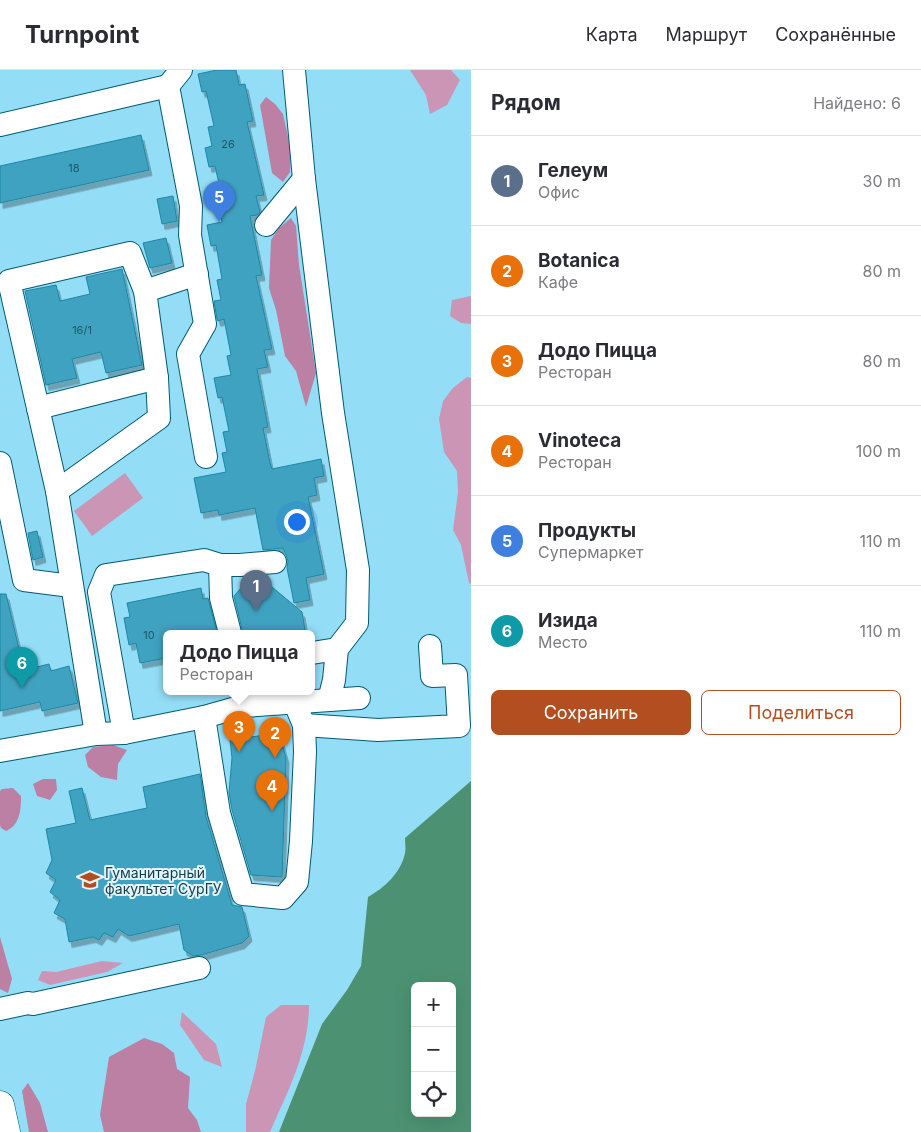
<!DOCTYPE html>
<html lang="ru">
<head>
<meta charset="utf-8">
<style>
	:root { --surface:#fff; --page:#f7f7f7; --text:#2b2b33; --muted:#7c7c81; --line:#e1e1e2; --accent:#b34e20 }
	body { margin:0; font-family:Inter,sans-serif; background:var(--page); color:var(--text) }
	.controls { position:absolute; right:15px; bottom:15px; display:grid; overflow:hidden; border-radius:8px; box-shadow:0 5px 20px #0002 }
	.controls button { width:45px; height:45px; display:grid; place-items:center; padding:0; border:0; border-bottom:1px solid var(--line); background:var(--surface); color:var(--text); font:25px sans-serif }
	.you { position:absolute; left:296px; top:451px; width:18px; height:18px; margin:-12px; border:4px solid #fff; border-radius:50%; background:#1a73e8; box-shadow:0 0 0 8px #1a73e833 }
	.badge { display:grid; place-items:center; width:32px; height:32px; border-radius:50%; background:var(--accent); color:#fff; font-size:16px; font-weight:700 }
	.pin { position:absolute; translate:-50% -41px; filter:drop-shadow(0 1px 2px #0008) }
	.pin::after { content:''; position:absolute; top:26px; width:18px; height:15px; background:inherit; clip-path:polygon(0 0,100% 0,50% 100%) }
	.popup { position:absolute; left:163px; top:560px; width:152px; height:65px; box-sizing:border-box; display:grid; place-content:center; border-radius:8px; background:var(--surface); filter:drop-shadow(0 1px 4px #0005); font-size:16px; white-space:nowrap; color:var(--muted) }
	.popup b { font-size:19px; color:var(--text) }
	.popup::after { content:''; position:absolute; left:50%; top:100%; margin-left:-10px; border:10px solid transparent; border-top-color:var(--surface) }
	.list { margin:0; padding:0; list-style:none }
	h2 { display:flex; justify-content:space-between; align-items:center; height:65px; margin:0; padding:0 20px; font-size:21px }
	h2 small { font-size:16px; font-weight:400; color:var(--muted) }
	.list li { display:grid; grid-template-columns:32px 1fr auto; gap:15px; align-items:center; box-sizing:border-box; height:90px; padding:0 20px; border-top:1px solid var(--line) }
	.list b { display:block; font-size:19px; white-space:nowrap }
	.list p { margin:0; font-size:16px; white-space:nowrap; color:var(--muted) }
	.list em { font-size:16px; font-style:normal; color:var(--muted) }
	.actions { display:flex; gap:10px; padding:15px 20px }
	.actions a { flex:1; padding:11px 0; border:1px solid var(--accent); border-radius:8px; text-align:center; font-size:18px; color:var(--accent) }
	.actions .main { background:var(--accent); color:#fff }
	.icon { flex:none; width:28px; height:28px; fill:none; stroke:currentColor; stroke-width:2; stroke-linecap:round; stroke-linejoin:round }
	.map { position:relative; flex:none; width:471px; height:1062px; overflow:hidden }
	header { display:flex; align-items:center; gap:30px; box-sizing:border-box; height:70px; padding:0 25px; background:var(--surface); border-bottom:1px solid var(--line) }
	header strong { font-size:24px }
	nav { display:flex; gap:28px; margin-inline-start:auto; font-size:18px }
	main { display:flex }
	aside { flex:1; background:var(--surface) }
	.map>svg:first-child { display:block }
	.green { fill:#cb95b6 }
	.forest { fill:#bb80a4 }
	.water { fill:#4c9272; fill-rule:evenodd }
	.building { fill:#3fa2c1; stroke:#1b87a5; filter:url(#shadow) }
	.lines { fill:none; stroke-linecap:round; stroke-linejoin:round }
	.minor-casing { stroke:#005b72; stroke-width:24 }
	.major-casing { stroke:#005b72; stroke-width:29 }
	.minor { stroke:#fff; stroke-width:22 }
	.major { stroke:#fff; stroke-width:28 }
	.labels { text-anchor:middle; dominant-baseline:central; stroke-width:4; stroke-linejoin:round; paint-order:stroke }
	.number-label { font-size:11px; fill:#1d5667 }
	.poi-label { font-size:14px; fill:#123c49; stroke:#e4f5fb; text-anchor:start }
</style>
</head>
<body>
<header>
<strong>Turnpoint</strong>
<nav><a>Карта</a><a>Маршрут</a><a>Сохранённые</a></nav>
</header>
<main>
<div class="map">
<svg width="471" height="1062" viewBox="0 0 471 1062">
	<defs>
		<filter id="shadow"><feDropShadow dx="3" dy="5.5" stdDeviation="0" flood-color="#0004"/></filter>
	</defs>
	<rect width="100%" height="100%" fill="#94ddf7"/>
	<g class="green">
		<polygon points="410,0 451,0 460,10 447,35 430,44 426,25"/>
		<polygon points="471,226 471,254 461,253 450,246 452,230"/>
		<polygon points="467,307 471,308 471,514 469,513 461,475 453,460 458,422 457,401 444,382 439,349 443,331 453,318"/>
		<polygon points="125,403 143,428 92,466 74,441"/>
		<polygon points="102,891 123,893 107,902 50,915 38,910 42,901 56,902"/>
		<path d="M 281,935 L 309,935 C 309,981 288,1021 270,1062 L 246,1062 L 246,1034 L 255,1001 L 266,947 Z"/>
		<polygon points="182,942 216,974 222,997 204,990 180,955"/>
	</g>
	<g class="forest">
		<polygon points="266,27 275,34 283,44 291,81 290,102 283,112 272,103 260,35"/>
		<polygon points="291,148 296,156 299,195 316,303 306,337 296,301 285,286 276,240 269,218 271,170 279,158"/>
		<polygon points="113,675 127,680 118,694 117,710 101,707 88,697 85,685 93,677"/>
		<polygon points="43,709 56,709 57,720 50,730 37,726 33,714"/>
		<path d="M 13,718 L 21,726 C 21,740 20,755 6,761 L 1,758 L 0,755 L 0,721 L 2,719 Z"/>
		<polygon points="0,867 12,909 8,923 0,919"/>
		<polygon points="144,968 162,974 174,983 177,999 190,1007 188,1038 197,1050 201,1062 104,1062 100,1045 109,987"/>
		<polygon points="28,1013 40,1033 48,1062 29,1062 22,1021"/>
	</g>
	<path class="water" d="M 471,711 L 471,1062 L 279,1062 L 322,954 L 347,920 L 361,896 L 368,827 C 384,818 401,803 405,783 C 406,779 405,773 405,768 ZM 415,916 L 452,916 L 452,1043 L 415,1043 Z"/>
	<g class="building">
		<polygon points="217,0 236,0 239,15 245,14 253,51 247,52 264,125 256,126 260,142 257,145 250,146 262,205 256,206 272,279 264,280 268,297 257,299 268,357 263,358 270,393 272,399 321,389 324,406 314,408 317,425 308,427 324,504 306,508 310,530 294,533 287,498 288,491 286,485 283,478 263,480 255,438 219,445 218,440 201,443 194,408 226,402 222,383 227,382 223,362 229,361 222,327 218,328 214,308 231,305 227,286 231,285 224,249 218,251 217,249 214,231 221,230 217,210 222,209 216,175 211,176 207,155 222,152 218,133 223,132 215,96 209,97 205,78 212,76 208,57 214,56 206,21 202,22 198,4"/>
		<polygon points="141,65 149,100 0,133 0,96"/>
		<polygon points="173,126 177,151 162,154 157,129"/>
		<polygon points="166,168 172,193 150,198 143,173"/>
		<polygon points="122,199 142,295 106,303 101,282 72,289 77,308 46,315 25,221 56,215 60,231 90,224 86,207"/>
		<polygon points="37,461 43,487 33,490 28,463"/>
		<polygon points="260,507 302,542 305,560 290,563 243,563 234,526 241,518 248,517 251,513 255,516"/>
		<polygon points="201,518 203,529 208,528 217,563 166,563 166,588 140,593 136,573 129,575 124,548 130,547 127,533"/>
		<polygon points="0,524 6,524 24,600 49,594 51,601 69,596 78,633 42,641 40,632 0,641"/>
		<polygon points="279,663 286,688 282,807 251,805 232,740 229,723 232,688 230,670"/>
		<polygon points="200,704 206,747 232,835 242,837 249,866 242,873 201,885 193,886 184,880 179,854 129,866 118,859 113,867 104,863 99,870 93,867 69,872 65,849 54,843 60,830 50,822 56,810 46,803 52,790 46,759 76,753 69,721 82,718 90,750 147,738 143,717"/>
	</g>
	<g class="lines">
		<defs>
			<g id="minor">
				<polyline points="181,0 168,16 191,136 190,165 205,254 188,284 206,387"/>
				<polyline points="294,0 304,109 333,343 358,500 357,553 337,579 334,610 329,630"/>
				<polyline points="0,55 168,16"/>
				<polyline points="266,155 304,109"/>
				<polyline points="145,221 197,204"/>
				<polyline points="38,338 9,211 130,183 145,221 157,308 159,348 57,421"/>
				<polyline points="0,393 24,510 71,516"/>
				<polyline points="220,495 221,528 230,563"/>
				<polyline points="312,583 337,579"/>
				<polyline points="204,647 219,743 243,824 283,828 297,812 301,771 305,682 304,655 294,631"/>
				<polyline points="304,655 378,660 459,656 456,605 432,606 430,576"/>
				<polyline points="124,663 99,522 106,505 204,490 220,495 240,495 275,492"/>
				<polyline points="96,664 57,421 38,338 157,308"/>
				<polyline points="0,681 96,664 124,663 204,647 243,636 359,628"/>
				<polyline points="0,939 28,933 33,934 199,898"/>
			</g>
			<polyline id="major" points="0,1035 6,1062"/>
		</defs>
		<use href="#minor" class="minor-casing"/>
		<use href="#major" class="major-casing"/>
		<use href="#minor" class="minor"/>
		<use href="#major" class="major"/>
	</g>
	<defs>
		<symbol id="university-bare" viewBox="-9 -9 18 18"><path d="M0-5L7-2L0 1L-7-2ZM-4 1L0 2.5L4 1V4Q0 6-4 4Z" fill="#b34e20" stroke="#e4f5fb" stroke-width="2.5" paint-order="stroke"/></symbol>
	</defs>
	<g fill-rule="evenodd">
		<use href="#university-bare" x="76" y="796" width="28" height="28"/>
	</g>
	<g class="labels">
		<g class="number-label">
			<text x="228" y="74">26</text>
			<text x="74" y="98">18</text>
			<text x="82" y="260">16/1</text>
			<text x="149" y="565">10</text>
		</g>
		<g class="poi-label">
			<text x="105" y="802">Гуманитарный<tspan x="105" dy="16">факультет СурГУ</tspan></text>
		</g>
	</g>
</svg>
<div class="controls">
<button>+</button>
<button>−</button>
<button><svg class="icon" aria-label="locate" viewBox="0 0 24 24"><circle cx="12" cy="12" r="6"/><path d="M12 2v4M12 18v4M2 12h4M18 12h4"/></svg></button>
</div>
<div class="you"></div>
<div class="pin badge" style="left:256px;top:541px;background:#5c6f8a">1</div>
<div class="pin badge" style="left:275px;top:688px;background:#e8710a">2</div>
<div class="pin badge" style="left:239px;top:682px;background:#e8710a">3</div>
<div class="popup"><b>Додо Пицца</b>Ресторан</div>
<div class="pin badge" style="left:272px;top:741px;background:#e8710a">4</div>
<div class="pin badge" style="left:219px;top:152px;background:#3f7fe0">5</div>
<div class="pin badge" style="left:22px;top:618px;background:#0f9aa8">6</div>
</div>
<aside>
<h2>Рядом<small>Найдено: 6</small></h2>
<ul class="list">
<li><span class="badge" style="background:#5c6f8a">1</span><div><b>Гелеум</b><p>Офис</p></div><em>30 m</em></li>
<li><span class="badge" style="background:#e8710a">2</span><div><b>Botanica</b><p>Кафе</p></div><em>80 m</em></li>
<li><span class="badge" style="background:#e8710a">3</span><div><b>Додо Пицца</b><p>Ресторан</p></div><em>80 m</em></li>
<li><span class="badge" style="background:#e8710a">4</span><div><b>Vinoteca</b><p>Ресторан</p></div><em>100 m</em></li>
<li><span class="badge" style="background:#3f7fe0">5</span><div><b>Продукты</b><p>Супермаркет</p></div><em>110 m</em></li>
<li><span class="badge" style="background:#0f9aa8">6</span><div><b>Изида</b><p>Место</p></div><em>110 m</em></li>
</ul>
<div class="actions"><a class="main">Сохранить</a><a>Поделиться</a></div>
</aside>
</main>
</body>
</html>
